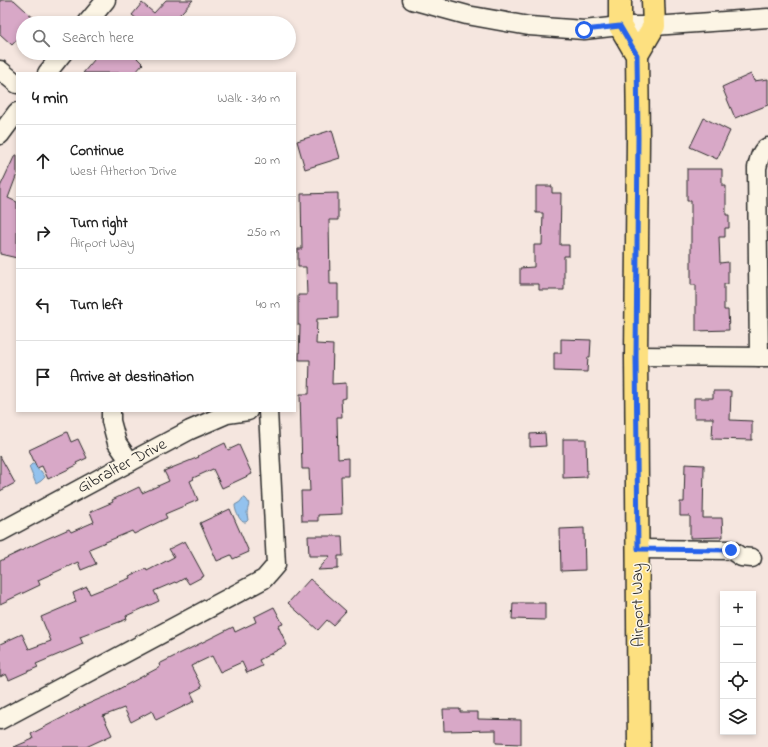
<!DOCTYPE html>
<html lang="en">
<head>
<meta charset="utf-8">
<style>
	:root { --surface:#fff; --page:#f2f2f2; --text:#222; --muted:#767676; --line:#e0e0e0 }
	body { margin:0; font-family:"Indie Flower",sans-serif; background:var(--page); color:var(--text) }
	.controls { position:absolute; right:12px; bottom:12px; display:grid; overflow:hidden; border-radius:0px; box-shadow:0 2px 6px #0003 }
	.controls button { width:36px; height:36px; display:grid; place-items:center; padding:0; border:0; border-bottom:1px solid var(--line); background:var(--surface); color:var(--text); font:20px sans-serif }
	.stop { position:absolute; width:12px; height:12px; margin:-9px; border:3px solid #2563eb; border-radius:50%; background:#fff }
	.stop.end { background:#2563eb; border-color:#fff; box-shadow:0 1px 4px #0008 }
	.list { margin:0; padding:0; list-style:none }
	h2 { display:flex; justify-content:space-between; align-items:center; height:52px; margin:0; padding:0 16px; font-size:17px }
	h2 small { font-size:13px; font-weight:400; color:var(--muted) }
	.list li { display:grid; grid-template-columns:26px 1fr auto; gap:12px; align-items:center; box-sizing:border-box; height:72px; padding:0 16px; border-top:1px solid var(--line) }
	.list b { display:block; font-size:15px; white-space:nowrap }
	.list p { margin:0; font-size:13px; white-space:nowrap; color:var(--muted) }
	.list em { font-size:13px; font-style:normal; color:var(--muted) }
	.icon { flex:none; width:22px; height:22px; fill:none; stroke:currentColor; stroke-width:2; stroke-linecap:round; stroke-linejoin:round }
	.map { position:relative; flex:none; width:768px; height:747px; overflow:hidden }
	.search { position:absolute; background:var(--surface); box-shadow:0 2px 6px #0003; left:16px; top:16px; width:280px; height:44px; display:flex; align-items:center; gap:10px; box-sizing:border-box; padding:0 14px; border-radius:22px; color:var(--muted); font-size:15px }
	.panel { position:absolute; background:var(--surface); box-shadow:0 2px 6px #0003; left:16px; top:72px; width:280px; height:340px; border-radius:0px }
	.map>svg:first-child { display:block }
	.water { fill:#93c2ee; stroke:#6986a0 }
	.building { fill:#d8a8c7; stroke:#2b2b2b }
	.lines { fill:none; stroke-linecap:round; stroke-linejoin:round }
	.minor-casing { stroke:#2b2b2b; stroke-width:21 }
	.major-casing { stroke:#2b2b2b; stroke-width:25 }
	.minor { stroke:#fcf5e5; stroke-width:18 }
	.major { stroke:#fde080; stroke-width:22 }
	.route { stroke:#2563eb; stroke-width:5 }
	.labels { text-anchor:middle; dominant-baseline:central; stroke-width:3; stroke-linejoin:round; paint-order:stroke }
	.street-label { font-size:17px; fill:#2b2b2b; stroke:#fcf5e5 }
</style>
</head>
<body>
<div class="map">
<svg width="768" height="747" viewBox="0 0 768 747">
	<rect width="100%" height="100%" fill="#f5e6df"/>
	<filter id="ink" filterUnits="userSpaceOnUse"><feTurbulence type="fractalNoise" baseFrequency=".025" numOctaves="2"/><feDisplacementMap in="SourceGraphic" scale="8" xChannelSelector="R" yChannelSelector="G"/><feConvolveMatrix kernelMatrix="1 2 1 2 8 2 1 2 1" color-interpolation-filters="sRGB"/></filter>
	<g filter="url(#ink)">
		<g class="water">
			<polygon points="32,464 35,464 38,470 41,471 45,477 41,481 36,484 29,467"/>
			<path d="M 243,498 L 245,498 C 252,504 247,507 247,514 C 247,516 248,518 248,520 L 246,522 L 243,522 C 239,519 235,511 235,505 L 240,502 Z"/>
		</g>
		<g class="building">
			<polygon points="0,0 14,0 39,23 23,23 23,33 12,45 0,34"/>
			<polygon points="166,0 193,0 172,23 142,23 132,15 142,3 154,13"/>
			<polygon points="100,53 141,53 137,58 143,64 135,73 83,73"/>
			<polygon points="751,74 754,81 768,79 768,105 735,118 722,87"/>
			<polygon points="704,118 730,131 717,159 690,147"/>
			<polygon points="332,130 340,158 305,169 297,141"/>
			<polygon points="15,155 17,155 17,174 8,198 17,202 17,258 0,254 0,187"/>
			<polygon points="687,169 722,169 722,186 726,186 726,215 729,215 729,228 725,228 725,237 719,237 720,263 728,262 728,284 724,284 724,310 728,310 729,330 696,331 696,285 691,285 691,201 687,201"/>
			<polygon points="536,186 552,186 552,193 561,193 560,245 569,245 569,256 564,256 564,290 539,290 539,284 520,284 520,268 534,267 534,245 542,245 543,213 536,213"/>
			<polygon points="338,193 338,220 329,220 330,284 338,284 338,318 317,319 316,344 333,345 332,384 346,383 346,398 341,399 342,417 337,417 338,459 348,458 348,476 341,476 342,514 318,515 318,521 302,521 301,491 310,491 309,469 302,469 300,394 309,394 310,360 299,360 300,325 298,325 298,295 307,295 306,267 298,267 298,249 302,249 301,194"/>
			<polygon points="561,339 591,340 590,357 588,357 587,372 554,371 554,353 561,353"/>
			<polygon points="713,391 731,391 730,420 752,421 752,440 712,439 713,418 694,418 694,398 713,398"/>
			<polygon points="67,432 71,442 78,439 87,458 76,463 77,465 48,479 42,466 37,468 29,450"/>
			<polygon points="545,433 546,446 530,447 530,434"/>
			<polygon points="563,439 586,439 587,477 563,478"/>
			<polygon points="225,443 228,450 239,445 252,474 222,488 213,469 193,478 194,479 190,481 198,500 165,514 167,518 134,534 132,531 89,549 96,564 81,570 78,562 38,580 40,585 0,604 0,561 44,540 69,529 71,532 94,522 90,512 113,502 112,500 139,487 142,493 169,481 164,471 199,457 198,456"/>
			<polygon points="0,456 15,483 0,491"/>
			<polygon points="685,464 704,465 703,518 722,518 723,537 690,538 690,516 680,516 680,502 684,502"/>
			<polygon points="230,509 249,552 233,559 231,555 217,561 200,523"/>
			<polygon points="584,528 585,570 561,571 560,529"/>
			<polygon points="308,536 342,536 343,556 338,556 338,569 318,570 330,556 309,556"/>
			<polygon points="185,541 204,576 189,584 185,578 176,583 175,582 154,591 159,601 126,616 127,619 80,637 83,644 36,664 38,667 9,680 6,674 0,677 0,644 22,634 29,649 51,641 41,617 76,602 73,593 87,587 90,594 130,578 129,576 146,569 147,571 174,557 169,549"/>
			<polygon points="310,579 346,611 333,625 327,620 318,630 288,603"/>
			<polygon points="513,603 545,603 545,620 512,619"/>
			<polygon points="274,607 283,624 278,626 287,645 259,660 262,666 247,673 242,662 220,672 212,656 191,666 202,687 191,693 195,701 156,720 152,711 131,722 124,708 103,716 112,735 86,747 14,747 33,739 31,734 79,709 79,708 115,692 115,691 160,667 159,664 233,627 235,632 256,622 254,617"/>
			<polygon points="443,709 460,709 460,712 478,712 478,719 521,720 521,744 496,743 496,730 444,731"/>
		</g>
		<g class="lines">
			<defs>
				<g id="minor">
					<polyline points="412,0 467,15 529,26 584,30 620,26 654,26 768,18"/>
					<polyline points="87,23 106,0"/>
					<polyline points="0,70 17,84"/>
					<polyline points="47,73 63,53"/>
					<polyline points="0,135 17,112"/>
					<polyline points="636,356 768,357"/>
					<path d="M 759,357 L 757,168 C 759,160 760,151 768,147"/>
					<polyline points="111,411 111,421 117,443 130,462"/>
					<polyline points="0,532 130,462 190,430 227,414 248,411"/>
					<polyline points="638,549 731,550 741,557 752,558"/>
					<polyline points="0,720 264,579 276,565 268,411"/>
				</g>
				<g id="major">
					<polyline points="620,0 620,26 637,55 638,138 636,356 639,747"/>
					<polyline points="637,55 654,26 653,0"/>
				</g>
			</defs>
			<use href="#minor" class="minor-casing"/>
			<use href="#major" class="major-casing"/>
			<use href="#minor" class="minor"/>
			<use href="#major" class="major"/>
		</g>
	</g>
	<g class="lines" filter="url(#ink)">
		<polyline class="route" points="584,30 620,26 637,55 638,138 636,356 638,549 731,550"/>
	</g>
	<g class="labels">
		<g class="street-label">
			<text transform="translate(122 466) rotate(-28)">Gibralter Drive</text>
			<text transform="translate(638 605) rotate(-91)">Airport Way</text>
		</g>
	</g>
</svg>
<div class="controls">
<button>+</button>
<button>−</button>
<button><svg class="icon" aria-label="locate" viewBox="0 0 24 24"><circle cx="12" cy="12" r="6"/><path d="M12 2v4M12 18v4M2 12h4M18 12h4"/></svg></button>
<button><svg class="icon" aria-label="layers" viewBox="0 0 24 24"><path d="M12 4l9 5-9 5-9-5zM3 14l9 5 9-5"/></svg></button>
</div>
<div class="stop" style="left:584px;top:30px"></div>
<div class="stop end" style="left:731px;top:550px"></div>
<div class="search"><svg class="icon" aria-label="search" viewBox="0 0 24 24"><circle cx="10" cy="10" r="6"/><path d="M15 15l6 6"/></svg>Search here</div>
<section class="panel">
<h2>4 min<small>Walk · 310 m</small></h2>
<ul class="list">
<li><svg class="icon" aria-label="ahead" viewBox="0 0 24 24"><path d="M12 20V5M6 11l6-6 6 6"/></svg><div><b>Continue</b><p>West Atherton Drive</p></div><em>20 m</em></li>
<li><svg class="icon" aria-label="right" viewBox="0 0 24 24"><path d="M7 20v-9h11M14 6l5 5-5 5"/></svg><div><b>Turn right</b><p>Airport Way</p></div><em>250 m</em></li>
<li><svg class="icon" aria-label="left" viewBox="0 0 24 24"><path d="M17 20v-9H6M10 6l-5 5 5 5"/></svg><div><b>Turn left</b></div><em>40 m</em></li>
<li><svg class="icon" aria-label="arrive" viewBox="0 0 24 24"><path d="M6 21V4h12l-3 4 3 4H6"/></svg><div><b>Arrive at destination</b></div></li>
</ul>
</section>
</div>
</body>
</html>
